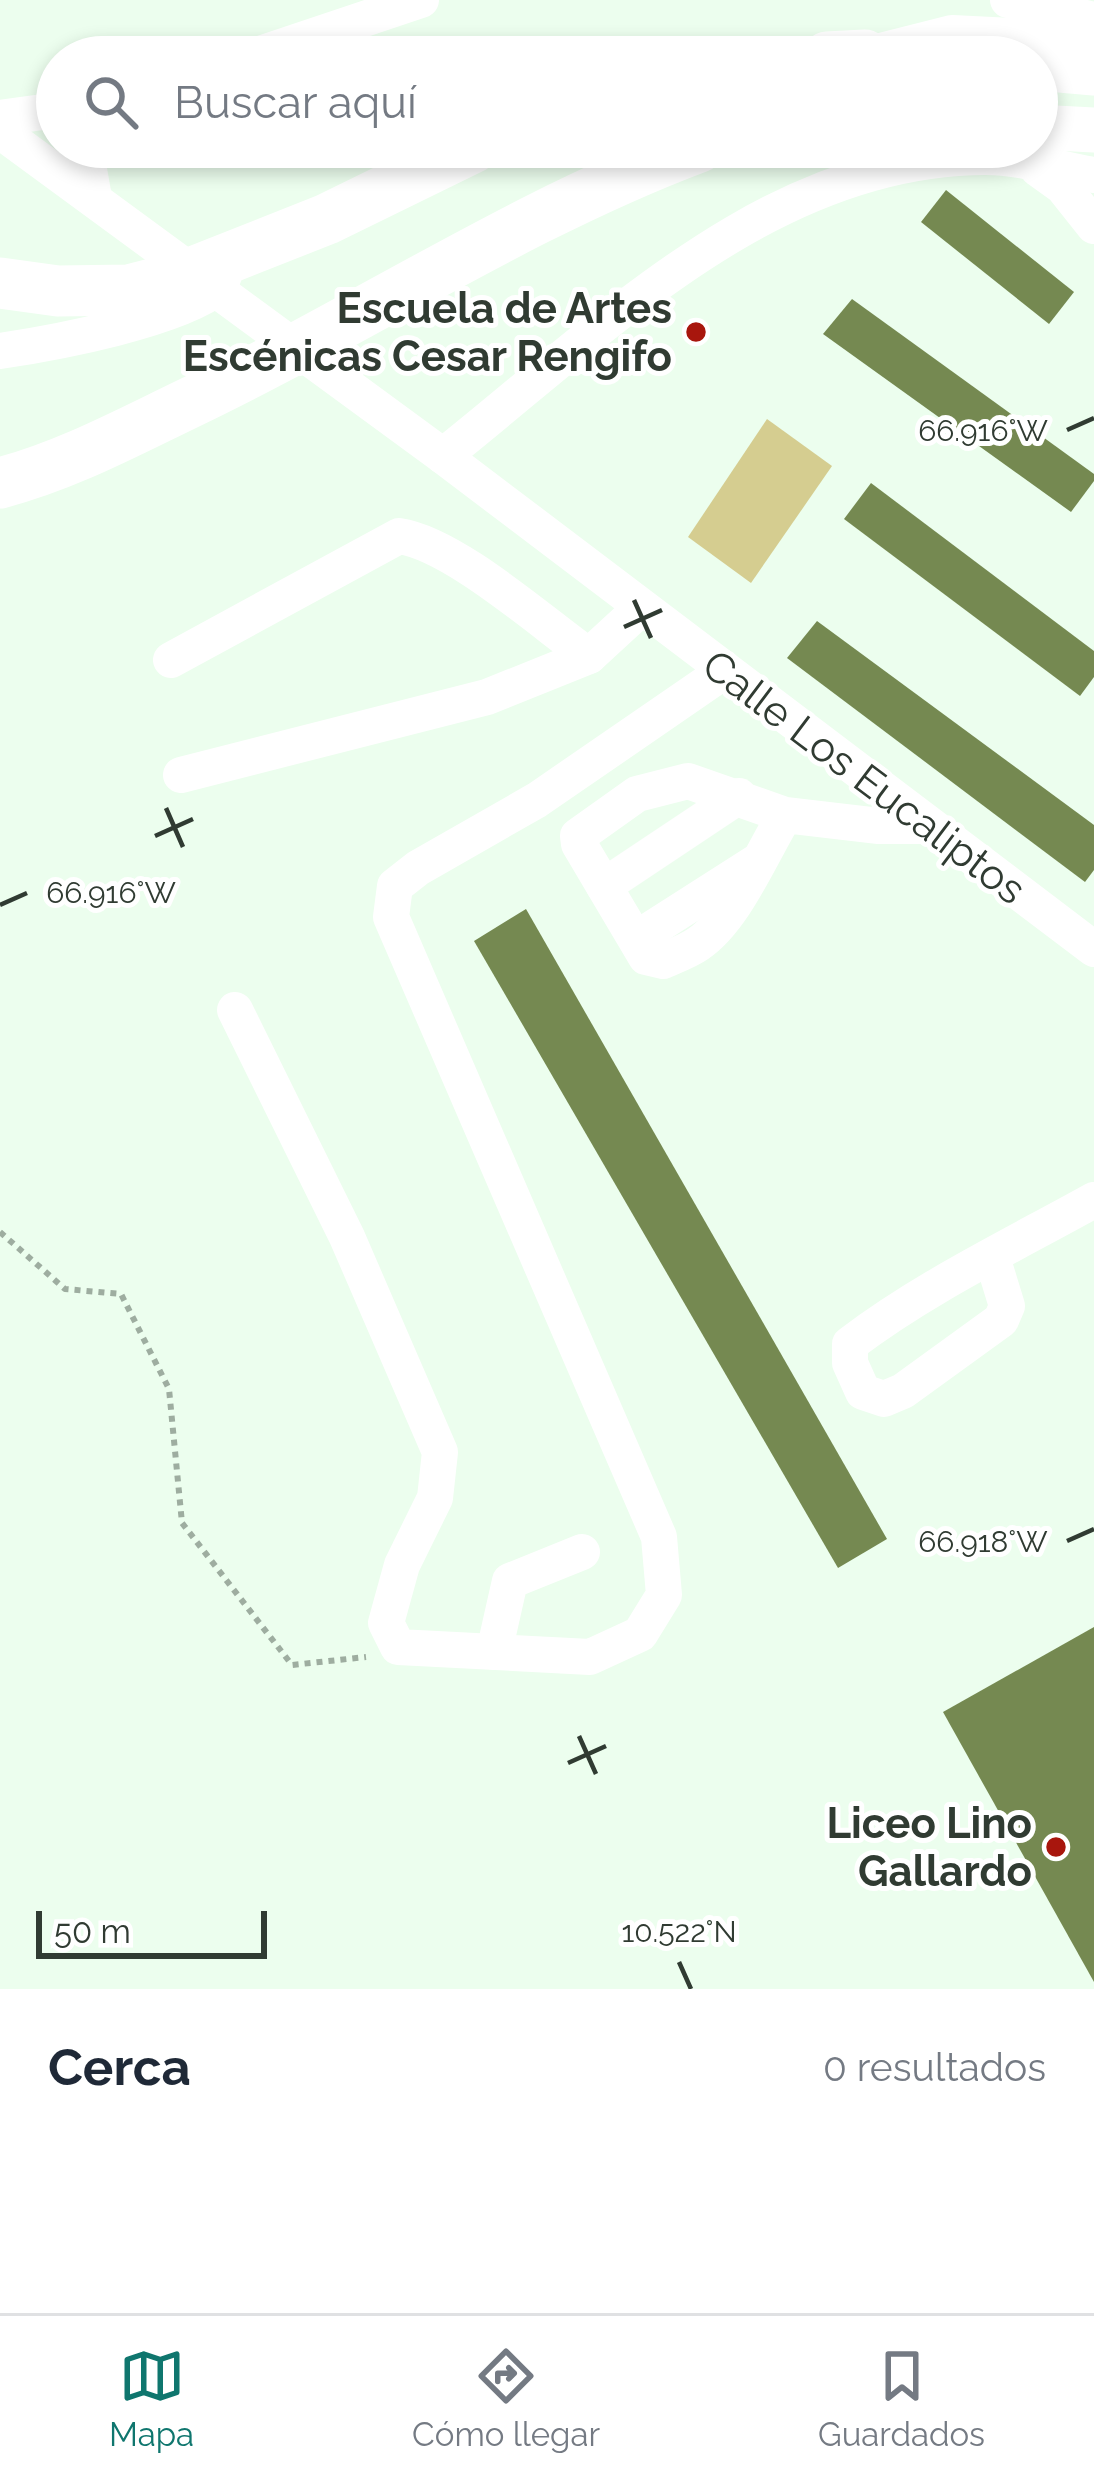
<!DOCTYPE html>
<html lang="es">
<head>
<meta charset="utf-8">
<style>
	:root { --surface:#fff; --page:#f6f6f7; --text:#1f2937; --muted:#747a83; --line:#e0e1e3; --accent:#0f766e }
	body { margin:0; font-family:Raleway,sans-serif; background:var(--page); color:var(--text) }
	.scale { position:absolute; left:36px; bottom:30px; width:231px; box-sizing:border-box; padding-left:12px; border:6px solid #303b32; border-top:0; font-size:33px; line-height:42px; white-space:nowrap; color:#303b32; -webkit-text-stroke:9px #fff; paint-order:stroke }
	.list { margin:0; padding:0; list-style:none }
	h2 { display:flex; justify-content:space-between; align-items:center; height:156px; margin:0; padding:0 48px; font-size:51px }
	h2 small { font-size:39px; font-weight:400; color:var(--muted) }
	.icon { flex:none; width:66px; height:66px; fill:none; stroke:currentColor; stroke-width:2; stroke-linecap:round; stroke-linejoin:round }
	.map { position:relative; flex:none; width:1094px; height:1989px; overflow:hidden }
	.search { position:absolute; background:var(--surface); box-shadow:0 6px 18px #0003; left:36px; right:36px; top:36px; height:132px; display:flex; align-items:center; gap:30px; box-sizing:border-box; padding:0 42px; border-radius:66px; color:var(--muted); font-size:45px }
	.sheet { height:324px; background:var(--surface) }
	nav { display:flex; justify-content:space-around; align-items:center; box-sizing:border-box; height:168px; border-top:3px solid var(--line); background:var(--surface); font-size:33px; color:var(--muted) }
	nav a { display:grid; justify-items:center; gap:6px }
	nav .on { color:var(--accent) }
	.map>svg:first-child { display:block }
	.pitch { fill:#d5cd90 }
	.building { fill:#758951 }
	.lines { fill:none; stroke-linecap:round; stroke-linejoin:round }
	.path { stroke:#9eada0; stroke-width:6; stroke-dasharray:6 6; stroke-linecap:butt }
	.minor { stroke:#fff; stroke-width:36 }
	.major { stroke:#fff; stroke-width:45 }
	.highway { stroke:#fff; stroke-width:51 }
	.ticks { fill:none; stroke:#303b32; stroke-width:4.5 }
	.poi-dot { fill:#a8160d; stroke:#fff; stroke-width:4.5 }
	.labels { text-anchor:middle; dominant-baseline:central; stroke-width:10; stroke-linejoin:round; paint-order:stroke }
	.poi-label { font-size:42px; font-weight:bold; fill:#303b32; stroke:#fff; text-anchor:end }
	.street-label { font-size:42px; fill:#303b32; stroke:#fff }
	.ticks-label { font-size:30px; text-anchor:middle; fill:#303b32; stroke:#fff; stroke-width:10; stroke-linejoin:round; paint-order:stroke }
</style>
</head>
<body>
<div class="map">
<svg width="1094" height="1989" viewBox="0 0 1094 1989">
	<rect width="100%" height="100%" fill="#ecfeee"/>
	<polygon class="pitch" points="767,419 832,466 751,583 688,537"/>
	<g class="building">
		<polygon points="946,190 1074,292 1049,324 921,222"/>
		<polygon points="852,299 1094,474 1094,481 1071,512 823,334"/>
		<polygon points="871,483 1094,651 1094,677 1080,696 844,519"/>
		<polygon points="817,621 1094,825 1094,870 1085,882 787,658"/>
		<polygon points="526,909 887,1539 838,1568 474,941"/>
		<polygon points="1094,1627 1094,1982 943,1712"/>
	</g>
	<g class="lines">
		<polyline class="path" points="0,1232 65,1289 121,1294 169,1389 182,1523 292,1665 366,1657"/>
		<g class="minor">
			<polyline points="1008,0 1094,20"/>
			<polyline points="865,55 952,33 1094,40"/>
			<polyline points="251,57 421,0"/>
			<polyline points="0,118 57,110"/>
			<polyline points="0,131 443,456 1094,949"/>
			<polyline points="85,147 94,198"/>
			<polyline points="1038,169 1063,187 1094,226"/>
			<path d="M 0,351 C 54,343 179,320 220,286 L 226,270"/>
			<path d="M 443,456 C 601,331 769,157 986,157 C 1021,157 1059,169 1094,175"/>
			<path d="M 171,660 L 399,536 C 454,544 541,622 589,656"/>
			<polyline points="181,775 487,697 589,656 640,609"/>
			<path d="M 785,815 C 761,854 735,919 698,944 C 688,951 674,956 663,961 L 646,957 L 579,844 L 578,836 L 637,794 L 688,781 L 785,815 L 879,826 L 928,826"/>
			<polyline points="604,886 739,796"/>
			<polyline points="636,939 755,863"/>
			<polyline points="235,1010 347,1237 440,1452 435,1498 402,1565 386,1623 398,1647 590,1657 640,1634 664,1595 659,1537 391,917 395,886 418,868 537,800 723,672"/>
			<path d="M 992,1257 L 1007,1306 L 1001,1320 L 903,1391 L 884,1399 L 863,1392 L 850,1363 L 850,1344 C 925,1287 1013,1245 1094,1200"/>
			<polyline points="494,1652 510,1581 582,1552"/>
		</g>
		<g class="major">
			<polyline points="1037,68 1094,73"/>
			<polyline points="1037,127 1094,130"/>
		</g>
		<g class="highway">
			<polyline points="827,57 865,55"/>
			<polyline points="0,283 58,291 129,290 183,276 327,219 474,147"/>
			<path d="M 0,483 C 65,466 125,434 185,405 C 357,323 520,214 699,147"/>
		</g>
	</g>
	<path class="ticks" d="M 1067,430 L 1094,418M 634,600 L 651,638M 624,627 L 662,610M 166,808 L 183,847M 155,836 L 193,819M 0,905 L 27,893M 1067,1541 L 1094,1529M 579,1736 L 596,1774M 568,1763 L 606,1746M 679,1962 L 691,1989"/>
	<g class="poi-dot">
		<circle cx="696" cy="332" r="12"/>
		<circle cx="1056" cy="1847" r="12"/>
	</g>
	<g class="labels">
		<g class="poi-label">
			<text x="672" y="308">Escuela de Artes<tspan x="672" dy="48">Escénicas Cesar Rengifo</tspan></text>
			<text x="1032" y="1823">Liceo Lino<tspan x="1032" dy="48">Gallardo</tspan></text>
		</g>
		<g class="street-label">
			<text transform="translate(864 777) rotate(37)">Calle Los Eucaliptos</text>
		</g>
	</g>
	<g class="ticks-label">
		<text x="983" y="441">66.916°W</text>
		<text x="111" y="903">66.916°W</text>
		<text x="983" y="1552">66.918°W</text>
		<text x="679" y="1942">10.522°N</text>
	</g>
</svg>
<div class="scale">50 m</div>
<div class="search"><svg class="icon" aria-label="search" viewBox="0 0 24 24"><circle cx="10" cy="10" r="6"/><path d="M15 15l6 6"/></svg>Buscar aquí</div>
</div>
<section class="sheet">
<h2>Cerca<small>0 resultados</small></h2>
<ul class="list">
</ul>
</section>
<nav>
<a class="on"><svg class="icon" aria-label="map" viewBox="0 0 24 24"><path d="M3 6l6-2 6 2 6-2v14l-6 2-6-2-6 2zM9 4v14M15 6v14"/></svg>Mapa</a>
<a><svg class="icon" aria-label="directions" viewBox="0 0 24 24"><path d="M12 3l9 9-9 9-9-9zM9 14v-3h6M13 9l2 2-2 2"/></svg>Cómo llegar</a>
<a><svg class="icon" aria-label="saved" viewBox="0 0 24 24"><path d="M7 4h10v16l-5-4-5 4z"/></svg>Guardados</a>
</nav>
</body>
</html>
